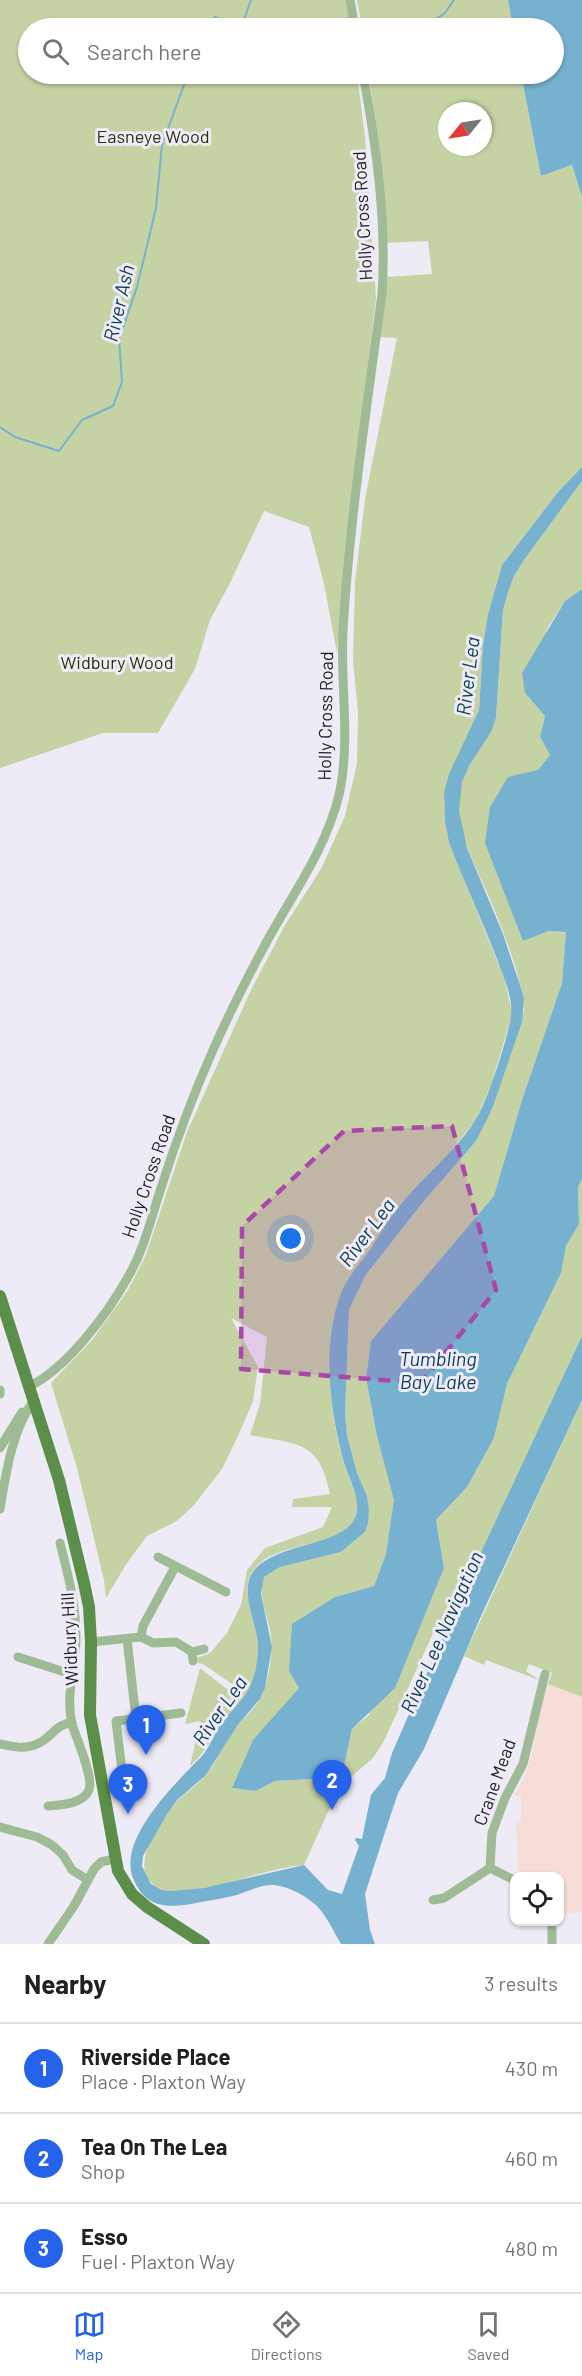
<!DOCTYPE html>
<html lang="en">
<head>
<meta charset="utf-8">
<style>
	:root { --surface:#fff; --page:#f6f6f6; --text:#202124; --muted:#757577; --line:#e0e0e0; --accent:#2563eb }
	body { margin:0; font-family:Barlow,sans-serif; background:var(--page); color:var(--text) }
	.controls { position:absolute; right:18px; bottom:18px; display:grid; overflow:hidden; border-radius:12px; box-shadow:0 2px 4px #0004 }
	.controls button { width:54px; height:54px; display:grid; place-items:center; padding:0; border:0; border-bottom:2px solid var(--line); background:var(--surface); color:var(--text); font:30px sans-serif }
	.compass { position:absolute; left:438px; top:102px; width:54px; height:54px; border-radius:50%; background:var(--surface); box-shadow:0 2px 4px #0004; rotate:240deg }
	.you { position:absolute; left:291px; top:1239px; width:21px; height:21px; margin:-15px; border:4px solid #fff; border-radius:50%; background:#1a73e8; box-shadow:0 0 0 9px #1a73e833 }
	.badge { display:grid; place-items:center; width:39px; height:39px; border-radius:50%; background:var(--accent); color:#fff; font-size:20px; font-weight:700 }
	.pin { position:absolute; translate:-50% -50px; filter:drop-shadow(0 2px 3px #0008) }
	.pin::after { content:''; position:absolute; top:32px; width:21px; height:18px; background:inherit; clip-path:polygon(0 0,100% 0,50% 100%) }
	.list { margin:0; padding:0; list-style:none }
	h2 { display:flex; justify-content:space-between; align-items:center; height:78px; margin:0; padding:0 24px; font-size:26px }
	h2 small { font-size:20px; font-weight:400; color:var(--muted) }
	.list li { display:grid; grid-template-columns:39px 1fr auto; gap:18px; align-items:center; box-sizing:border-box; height:90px; padding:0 24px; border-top:2px solid var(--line) }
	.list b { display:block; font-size:22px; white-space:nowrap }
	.list p { margin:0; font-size:20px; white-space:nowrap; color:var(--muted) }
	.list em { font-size:20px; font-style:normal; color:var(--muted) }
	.icon { flex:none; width:33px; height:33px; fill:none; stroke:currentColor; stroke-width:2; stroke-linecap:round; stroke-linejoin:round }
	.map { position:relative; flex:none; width:582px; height:1944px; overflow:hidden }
	.search { position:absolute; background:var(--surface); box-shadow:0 2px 4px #0004; left:18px; right:18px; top:18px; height:66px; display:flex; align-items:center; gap:15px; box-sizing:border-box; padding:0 21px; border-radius:33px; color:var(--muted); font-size:22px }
	.sheet { height:348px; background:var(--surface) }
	nav { display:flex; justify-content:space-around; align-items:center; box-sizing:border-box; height:84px; border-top:2px solid var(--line); background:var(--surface); font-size:16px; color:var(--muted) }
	nav a { display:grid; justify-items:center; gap:3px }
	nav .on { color:var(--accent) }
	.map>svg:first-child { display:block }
	.commercial { fill:#f7ddd8 }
	.green { fill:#c5d3a4; fill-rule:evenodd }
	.water { fill:#76b1cf }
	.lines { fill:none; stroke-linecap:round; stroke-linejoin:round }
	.stream { stroke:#76b1cf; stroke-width:2 }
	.minor { stroke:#9fbb96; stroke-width:9 }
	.major { stroke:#5b8f49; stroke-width:12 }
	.marked { fill:#ab46ab; fill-opacity:0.2; stroke:#ab46ab; stroke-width:4.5; stroke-dasharray:12 8; stroke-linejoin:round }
	.labels { text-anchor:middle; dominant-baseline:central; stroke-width:6; stroke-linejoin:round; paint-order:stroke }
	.park-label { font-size:18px; fill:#2a3309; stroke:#eeebf7 }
	.street-label { font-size:18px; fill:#222125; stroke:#eeebf7 }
	.water-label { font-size:20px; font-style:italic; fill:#0b3e53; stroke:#eeebf7 }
</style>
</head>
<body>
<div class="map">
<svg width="582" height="1944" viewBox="0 0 582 1944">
	<rect width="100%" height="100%" fill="#eeebf7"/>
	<polygon class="commercial" points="548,1684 582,1697 582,1912 560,1914 560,1876 529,1876 518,1870 516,1823 521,1822 521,1796 513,1796 523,1780 532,1755 537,1724"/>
	<g class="green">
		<polygon points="0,0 346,0 351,28 28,28 28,74 357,74 365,137 376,298 346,548 337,653 324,584 309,527 264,511 230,583 210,620 195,669 158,733 103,733 0,768"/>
		<polygon points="357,0 508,0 513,28 362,28"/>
		<path d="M 369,74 L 521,74 L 541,176 L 572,165 L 582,197 L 582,467 L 558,492 L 502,565 L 488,614 L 483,645 L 479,710 L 444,792 L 445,822 L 449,843 L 505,980 L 512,1013 L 509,1025 L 492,1082 L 476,1120 L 347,1280 C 322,1335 327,1405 344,1463 C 348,1477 359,1495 357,1510 C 351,1554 269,1535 250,1576 C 242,1596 256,1623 258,1643 C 260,1661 254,1684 242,1699 C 236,1707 227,1714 222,1723 C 210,1741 207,1751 190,1766 L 200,1721 L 185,1724 L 200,1668 L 232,1693 L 235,1686 L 203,1664 L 198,1663 L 197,1658 L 210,1653 L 227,1633 L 241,1605 L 247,1570 L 265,1548 L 323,1527 L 332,1507 L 292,1507 L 293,1499 L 330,1494 C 319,1439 297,1445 250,1435 L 260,1404 L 267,1337 L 231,1318 L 258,1367 L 253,1401 L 239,1434 L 222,1469 L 194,1505 L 177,1521 L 147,1536 L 127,1563 L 106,1598 L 104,1580 L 77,1468 L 51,1383 L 92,1340 L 128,1290 L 145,1257 L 187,1132 L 250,992 L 285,925 L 321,869 L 345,816 L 357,763 L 358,712 L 353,661 L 355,582 L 365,499 L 397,338 L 380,337 L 387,277 L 432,274 L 428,241 L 385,243 L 379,153 ZM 447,111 L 483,111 L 483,147 L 447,147 Z"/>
		<path d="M 582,481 L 582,589 L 565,601 L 548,627 L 525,693 L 545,716 L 540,737 L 550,755 L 538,770 L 508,900 L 523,941 L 549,931 L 566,932 L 562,983 L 522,1100 L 494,1197 L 371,1341 L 366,1378 L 377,1436 L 395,1500 L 386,1554 L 374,1586 L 335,1597 L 299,1688 L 284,1706 L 232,1788 L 256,1791 L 275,1781 L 313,1779 L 326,1774 L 337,1792 L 304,1865 C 260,1869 216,1892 171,1891 C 162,1891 153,1886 148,1879 C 134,1858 163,1814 179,1799 C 188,1791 198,1784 206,1775 C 217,1761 224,1743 235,1729 C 243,1718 255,1710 261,1697 C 269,1681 273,1653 271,1635 C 268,1616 257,1596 264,1577 L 280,1567 L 341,1552 L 365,1532 L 369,1510 L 367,1497 L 357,1473 L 347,1435 L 345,1414 L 349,1310 L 365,1276 L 424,1201 L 476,1141 L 524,1011 C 522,974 500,923 485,888 C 472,859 456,830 459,796 C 462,767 486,745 496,718 L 503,610 L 508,592 L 514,576 L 524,560 Z"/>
		<polygon points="582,1179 582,1336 446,1631 435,1629 384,1741 373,1758 352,1776 344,1766 352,1729 368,1716 419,1627 444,1568 436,1520 467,1487 494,1438 507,1384 561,1273 566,1246 579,1224 578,1187"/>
		<polygon points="582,1400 582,1697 548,1684 552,1673 529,1664 526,1671 539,1680 486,1660 484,1665 464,1656"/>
	</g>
	<g class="water">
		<polygon points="508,0 582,0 582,197 572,165 541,176 521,74 554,74 554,28 513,28"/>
		<path d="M 582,467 L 582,481 L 524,560 L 514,576 L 508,592 L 503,610 L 496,718 L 491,732 L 469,766 L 462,782 L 459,811 L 467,848 L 503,934 L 520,985 L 524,999 L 522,1022 L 492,1109 L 476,1141 L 424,1201 L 365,1276 L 349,1310 L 345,1414 L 347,1435 L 357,1473 L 367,1496 L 369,1510 L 368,1523 L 365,1532 L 341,1552 L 280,1567 L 264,1577 L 261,1594 L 272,1647 L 265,1688 L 260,1699 L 237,1726 L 206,1775 L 177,1800 L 167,1814 L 143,1856 L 142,1866 L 151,1884 L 162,1890 L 171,1891 L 204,1888 L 304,1865 L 328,1890 L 342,1894 L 359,1846 L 355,1840 L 356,1838 L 362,1839 L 371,1795 L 385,1778 L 392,1753 L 457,1604 L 582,1336 L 582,1400 L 481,1616 L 424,1749 L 398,1793 L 388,1823 L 365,1894 L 370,1930 L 375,1944 L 341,1944 C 333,1931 325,1911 312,1902 C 303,1894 284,1885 272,1885 C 260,1885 248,1891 237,1895 C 225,1898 213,1900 201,1902 C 172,1908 146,1911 133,1878 C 117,1838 178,1781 202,1756 C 210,1747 214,1734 221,1724 C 229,1712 241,1703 248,1690 C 255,1677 258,1662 258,1647 C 258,1624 237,1590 255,1569 C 281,1540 355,1547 357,1509 C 358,1492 347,1475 343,1459 C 329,1407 322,1344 341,1293 C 347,1277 360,1264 370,1250 C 380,1234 390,1216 403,1202 C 426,1174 457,1150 476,1119 C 487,1102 509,1035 511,1015 C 513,996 503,976 497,959 C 482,920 464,882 449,843 L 445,822 L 444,792 L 449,774 L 479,710 L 483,645 L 488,614 L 502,565 L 558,492 Z"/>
		<polygon points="582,589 582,1179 578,1187 579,1224 566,1246 561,1273 507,1384 494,1438 467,1487 436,1520 444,1568 395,1688 352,1729 344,1766 313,1779 275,1781 256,1791 232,1788 253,1740 299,1688 289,1671 292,1624 335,1597 374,1586 386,1554 394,1500 377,1436 366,1378 371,1341 494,1196 522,1100 562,983 566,932 549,931 523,941 485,843 490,807 508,777 538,770 550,755 540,737 545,716 525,693 522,673 565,601"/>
	</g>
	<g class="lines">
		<g class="stream">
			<polyline points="436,19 445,13 454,0"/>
			<polyline points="209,28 215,17 235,28"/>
			<polyline points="241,28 251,0"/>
			<polyline points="0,427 15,437 59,451 82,420 113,406 122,382 119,339 137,287 156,208 162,145 188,74"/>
		</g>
		<g class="minor">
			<polyline points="350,0 355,28"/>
			<path d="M 30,1386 C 67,1368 108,1313 128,1277 C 144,1250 151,1218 161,1188 C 176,1141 193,1095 213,1050 C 229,1014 247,978 266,943 C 292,895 326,849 339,795 C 351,741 340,684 343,629 C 350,517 367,405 382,294 C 387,222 376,144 363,74"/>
			<polyline points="0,1394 0,1390"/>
			<polyline points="0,1448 22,1412"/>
			<path d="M 0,1509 C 6,1473 12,1430 34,1400"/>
			<polyline points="158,1557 226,1592"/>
			<polyline points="141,1637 143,1626 175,1567"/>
			<polyline points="127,1639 136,1719"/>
			<polyline points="91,1642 141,1637 153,1643 176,1642 192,1652"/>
			<polyline points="18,1657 71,1674"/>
			<polyline points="193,1661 192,1652 204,1649"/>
			<path d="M 0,1744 C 13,1747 26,1750 39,1743 C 52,1737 57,1723 72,1723"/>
			<polyline points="125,1796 116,1721 181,1713"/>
			<path d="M 48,1806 C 61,1805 83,1804 89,1790 C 94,1777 76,1738 72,1724 C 65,1695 76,1666 76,1637 C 76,1605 68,1574 60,1543"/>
			<polyline points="0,1827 37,1837 52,1845 63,1855 72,1870 88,1880"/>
			<polyline points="490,1868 492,1833 505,1798 523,1764 545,1674"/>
			<polyline points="490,1868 514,1880"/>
			<polyline points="433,1900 444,1898 490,1868"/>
			<polyline points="552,1922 552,1944"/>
			<polyline points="48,1944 74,1906 94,1869 101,1862 114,1859"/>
		</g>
		<polyline class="major" points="0,1296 59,1480 84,1583 89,1607 91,1642 90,1715 118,1871 132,1894 147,1907 204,1944"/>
	</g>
	<path class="marked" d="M 452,1126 L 496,1290 L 421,1383 L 241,1369 L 242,1226 L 344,1131 Z"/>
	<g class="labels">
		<g class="park-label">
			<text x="153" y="136">Easneye Wood</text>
			<text x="117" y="662">Widbury Wood</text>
		</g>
		<g class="street-label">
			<text transform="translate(362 216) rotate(-93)">Holly Cross Road</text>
			<text transform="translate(325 716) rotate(-89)">Holly Cross Road</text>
			<text transform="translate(148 1176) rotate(-71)">Holly Cross Road</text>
			<text transform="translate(69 1639) rotate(-93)">Widbury Hill</text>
			<text transform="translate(494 1782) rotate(-70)">Crane Mead</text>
		</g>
		<g class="water-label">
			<text transform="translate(118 303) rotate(-77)">River Ash</text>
			<text transform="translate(467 676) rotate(-83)">River Lea</text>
			<text transform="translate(366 1232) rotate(-53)">River Lea</text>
			<text x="438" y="1358">Tumbling<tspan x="438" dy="23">Bay Lake</tspan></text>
			<text transform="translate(441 1632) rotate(-66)">River Lee Navigation</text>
			<text transform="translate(219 1710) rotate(-55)">River Lea</text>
		</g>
	</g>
</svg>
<div class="controls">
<button><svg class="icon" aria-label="locate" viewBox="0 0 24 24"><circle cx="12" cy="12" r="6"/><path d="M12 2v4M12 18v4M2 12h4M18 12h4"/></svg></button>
</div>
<svg class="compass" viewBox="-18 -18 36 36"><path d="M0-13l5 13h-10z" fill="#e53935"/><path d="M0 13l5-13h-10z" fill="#757577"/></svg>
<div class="you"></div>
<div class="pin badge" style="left:146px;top:1755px">1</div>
<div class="pin badge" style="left:332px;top:1810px">2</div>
<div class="pin badge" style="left:128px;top:1814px">3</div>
<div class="search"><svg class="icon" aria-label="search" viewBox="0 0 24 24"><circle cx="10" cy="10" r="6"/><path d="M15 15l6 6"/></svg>Search here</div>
</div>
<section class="sheet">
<h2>Nearby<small>3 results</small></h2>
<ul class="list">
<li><span class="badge">1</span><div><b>Riverside Place</b><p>Place · Plaxton Way</p></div><em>430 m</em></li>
<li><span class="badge">2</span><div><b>Tea On The Lea</b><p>Shop</p></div><em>460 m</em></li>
<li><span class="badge">3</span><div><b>Esso</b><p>Fuel · Plaxton Way</p></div><em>480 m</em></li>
</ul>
</section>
<nav>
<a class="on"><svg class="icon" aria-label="map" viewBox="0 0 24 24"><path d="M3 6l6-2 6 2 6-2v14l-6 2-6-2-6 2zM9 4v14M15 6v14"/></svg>Map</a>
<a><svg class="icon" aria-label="directions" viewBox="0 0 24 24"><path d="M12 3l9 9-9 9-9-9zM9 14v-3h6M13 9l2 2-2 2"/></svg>Directions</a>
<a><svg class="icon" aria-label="saved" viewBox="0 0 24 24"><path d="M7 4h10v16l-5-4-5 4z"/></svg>Saved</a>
</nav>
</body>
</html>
